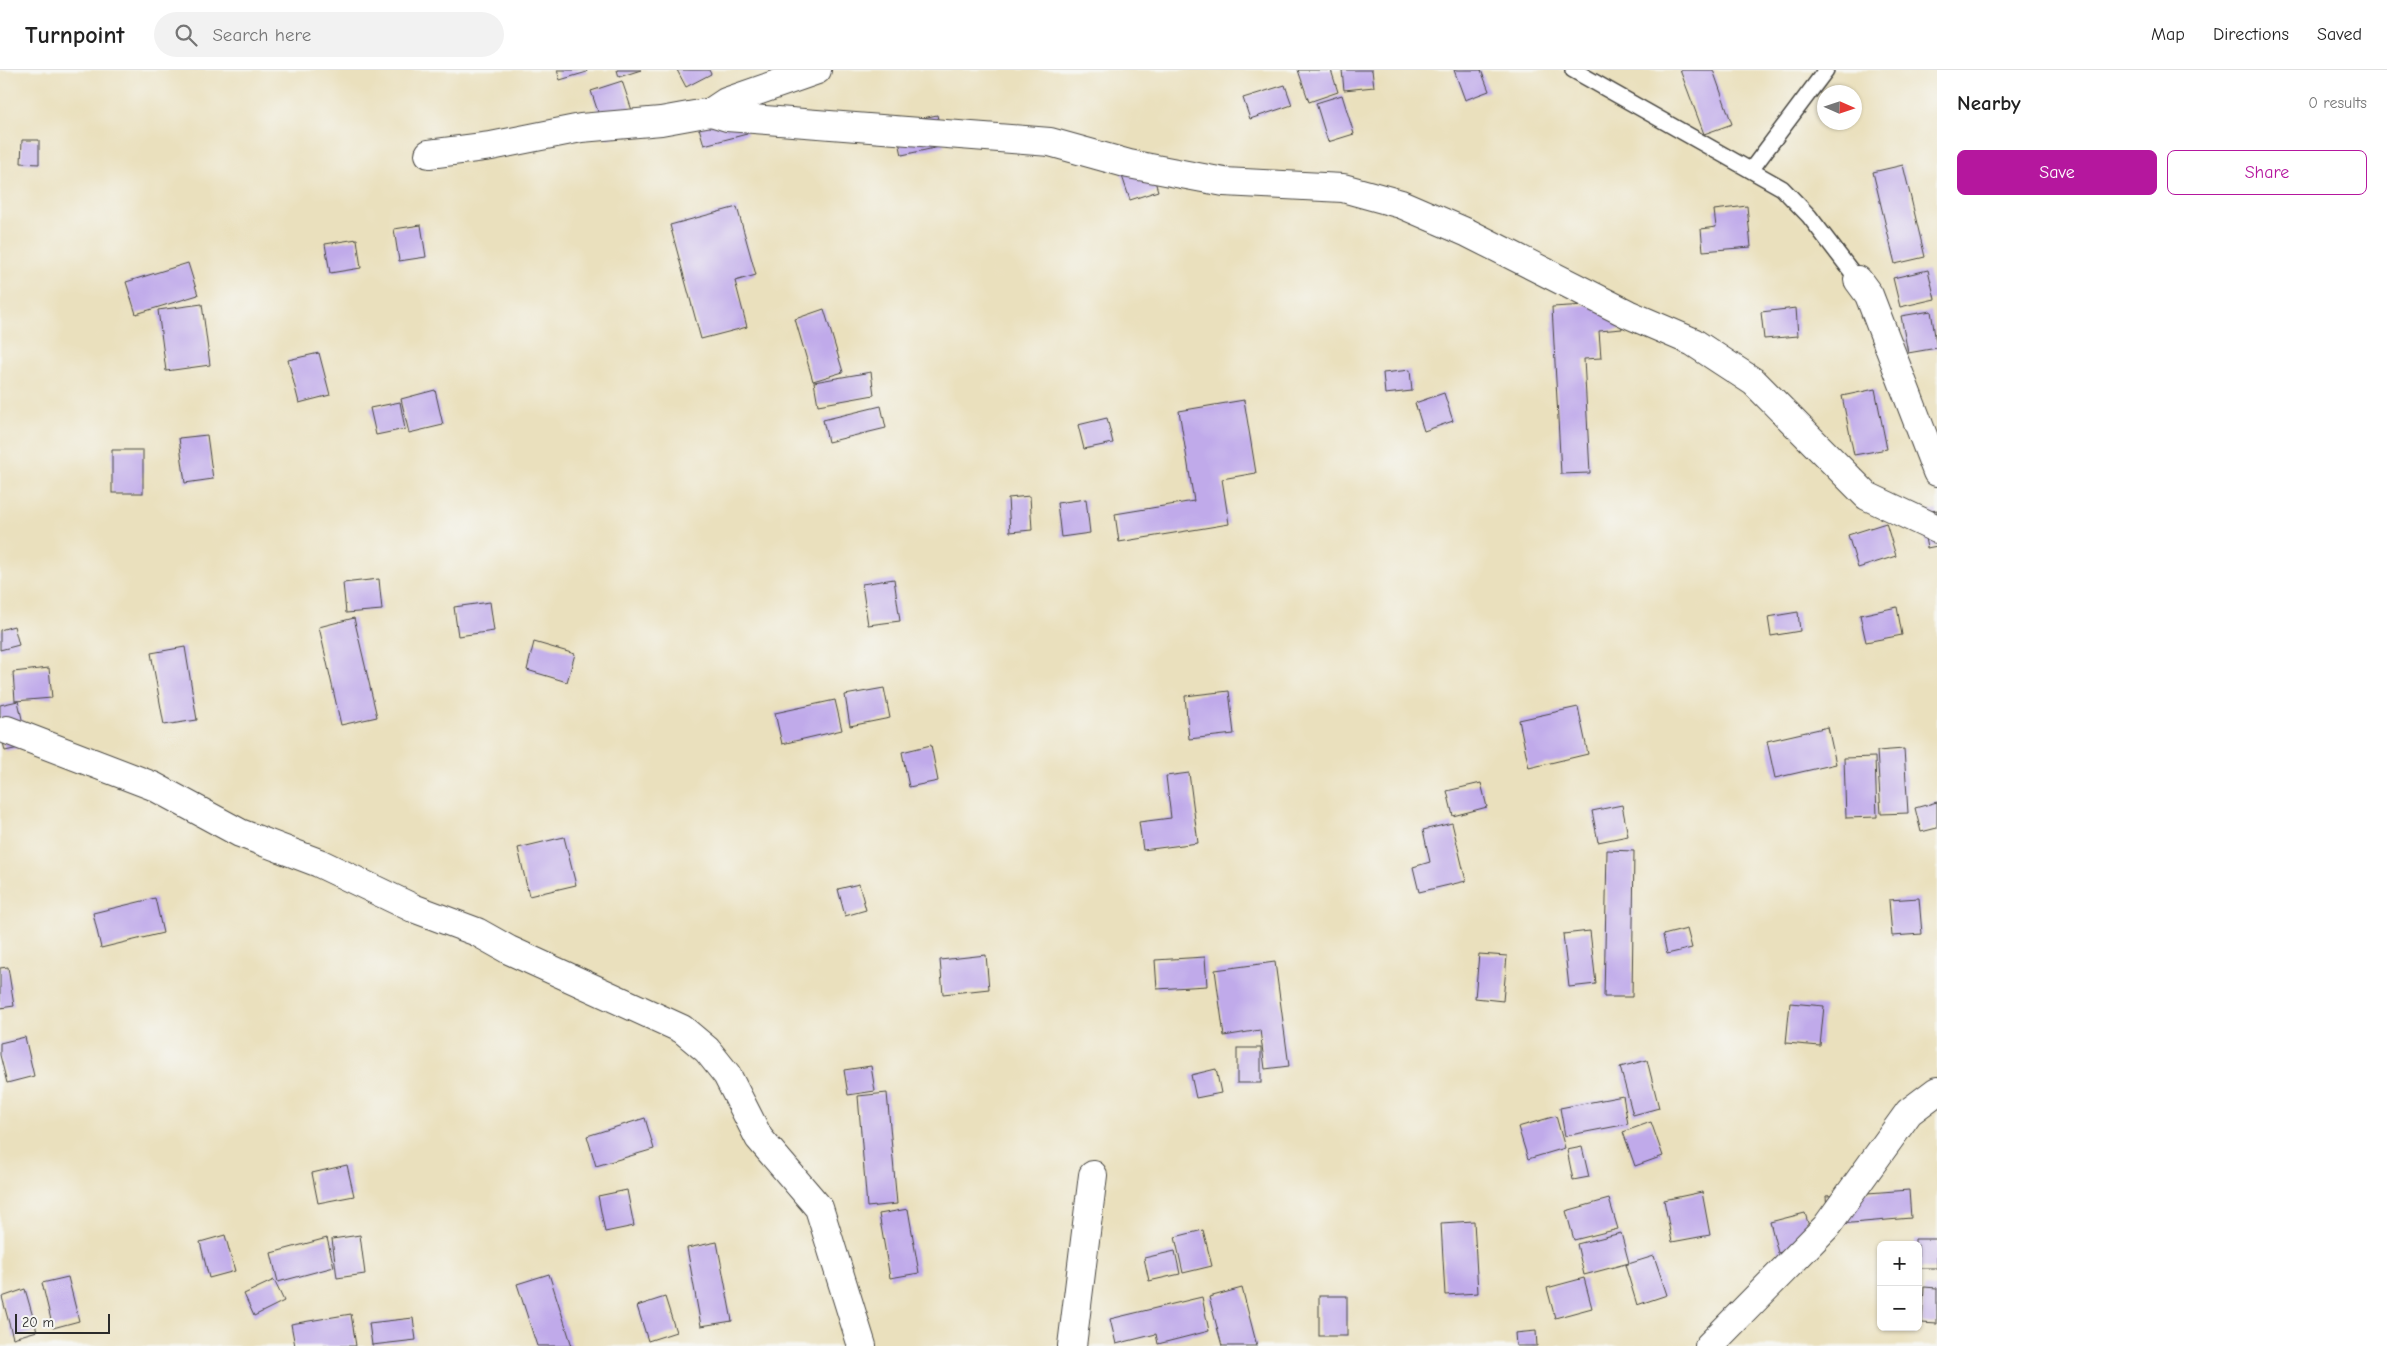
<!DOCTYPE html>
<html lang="en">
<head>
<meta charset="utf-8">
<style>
	:root { --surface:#fff; --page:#f2f2f2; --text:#222; --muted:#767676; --line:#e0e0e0; --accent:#b5179e }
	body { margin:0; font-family:"Comic Neue",sans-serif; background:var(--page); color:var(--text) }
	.controls { position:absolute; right:15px; bottom:15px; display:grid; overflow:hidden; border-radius:8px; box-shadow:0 1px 4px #0004 }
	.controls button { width:45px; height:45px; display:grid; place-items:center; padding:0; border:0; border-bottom:1px solid var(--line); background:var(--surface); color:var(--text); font:25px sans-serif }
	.compass { position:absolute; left:1817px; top:15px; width:45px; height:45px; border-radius:50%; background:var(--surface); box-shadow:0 1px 4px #0004; rotate:93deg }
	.scale { position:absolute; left:15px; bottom:12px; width:95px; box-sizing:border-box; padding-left:5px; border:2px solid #2b2b2b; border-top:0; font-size:14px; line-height:18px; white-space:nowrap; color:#2b2b2b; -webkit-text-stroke:4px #f6f6f2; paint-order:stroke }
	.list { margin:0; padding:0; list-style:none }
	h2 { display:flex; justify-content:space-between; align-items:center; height:65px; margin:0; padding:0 20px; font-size:21px }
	h2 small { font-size:16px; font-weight:400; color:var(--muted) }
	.actions { display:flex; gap:10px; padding:15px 20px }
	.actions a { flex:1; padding:11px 0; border:1px solid var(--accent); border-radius:8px; text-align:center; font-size:18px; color:var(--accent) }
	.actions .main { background:var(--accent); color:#fff }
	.icon { flex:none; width:28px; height:28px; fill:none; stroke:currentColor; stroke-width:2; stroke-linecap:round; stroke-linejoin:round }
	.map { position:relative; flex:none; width:1937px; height:1276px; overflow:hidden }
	header { display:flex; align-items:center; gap:30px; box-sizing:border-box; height:70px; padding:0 25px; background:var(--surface); border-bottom:1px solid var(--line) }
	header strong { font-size:24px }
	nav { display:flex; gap:28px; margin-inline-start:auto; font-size:18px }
	.search { width:350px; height:45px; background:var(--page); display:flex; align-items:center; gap:12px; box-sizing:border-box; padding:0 18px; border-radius:28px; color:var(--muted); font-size:19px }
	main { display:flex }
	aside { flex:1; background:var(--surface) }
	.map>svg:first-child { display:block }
	.building { fill:#c0aaea }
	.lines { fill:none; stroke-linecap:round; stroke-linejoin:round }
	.lane-casing { stroke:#484641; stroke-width:18 }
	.street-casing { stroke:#484641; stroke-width:30 }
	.lane { stroke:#fff; stroke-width:15 }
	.street { stroke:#fff; stroke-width:28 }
</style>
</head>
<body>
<header>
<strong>Turnpoint</strong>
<div class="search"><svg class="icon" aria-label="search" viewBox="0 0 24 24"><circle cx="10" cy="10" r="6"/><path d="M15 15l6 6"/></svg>Search here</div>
<nav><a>Map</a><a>Directions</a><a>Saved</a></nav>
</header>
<main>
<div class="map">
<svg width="1937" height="1276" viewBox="0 0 1937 1276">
	<rect width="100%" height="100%" fill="#f6f6f2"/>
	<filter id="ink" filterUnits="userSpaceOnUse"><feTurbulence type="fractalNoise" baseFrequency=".02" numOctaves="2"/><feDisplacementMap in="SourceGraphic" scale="10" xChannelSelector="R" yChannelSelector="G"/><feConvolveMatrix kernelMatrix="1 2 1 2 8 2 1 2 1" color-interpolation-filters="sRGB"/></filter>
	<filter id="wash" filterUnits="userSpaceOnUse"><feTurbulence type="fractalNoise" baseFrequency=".0096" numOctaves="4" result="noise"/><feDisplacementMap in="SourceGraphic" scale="20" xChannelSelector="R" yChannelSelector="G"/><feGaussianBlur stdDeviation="1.12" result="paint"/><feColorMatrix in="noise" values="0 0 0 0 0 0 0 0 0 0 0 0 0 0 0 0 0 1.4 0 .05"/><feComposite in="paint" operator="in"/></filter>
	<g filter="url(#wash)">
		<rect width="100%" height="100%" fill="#eae0bd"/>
		<g id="blocks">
			<g class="building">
				<polygon points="557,0 586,0 587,2 560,10"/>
				<polygon points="617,0 641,0 619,7"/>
				<polygon points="677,0 709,0 711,4 686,17"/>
				<polygon points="1298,0 1331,0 1338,22 1309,32"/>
				<polygon points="1342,0 1372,0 1374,17 1344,20"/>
				<polygon points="1454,0 1481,0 1489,21 1465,30"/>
				<polygon points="1680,0 1713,0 1732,54 1704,64"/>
				<polygon points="622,11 638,58 607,69 591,21"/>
				<polygon points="1285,15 1292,35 1250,49 1243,28"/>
				<polygon points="1342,25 1354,64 1328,72 1316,33"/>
				<polygon points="741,40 747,64 704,75 697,51"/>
				<polygon points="937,45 944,76 902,85 895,54"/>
				<polygon points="22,70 39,70 39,94 21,93"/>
				<polygon points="1147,85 1158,121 1130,130 1118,94"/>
				<polygon points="1903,95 1925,187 1895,194 1873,102"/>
				<polygon points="1747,136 1751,177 1703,181 1701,159 1716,157 1714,140"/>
				<polygon points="737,137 756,205 735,211 747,257 701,269 670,155"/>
				<polygon points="421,155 426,187 399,191 394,159"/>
				<polygon points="357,169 361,198 330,203 325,174"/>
				<polygon points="188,193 198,225 136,244 126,212"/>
				<polygon points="1928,200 1935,229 1900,237 1893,208"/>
				<polygon points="1621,233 1622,259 1599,261 1601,288 1584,289 1590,403 1561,404 1552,237"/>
				<polygon points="202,234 210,295 166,301 158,240"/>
				<polygon points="1796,238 1798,266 1764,269 1761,242"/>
				<polygon points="824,239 843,302 813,311 795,249"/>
				<polygon points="1931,241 1937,278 1908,283 1901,246"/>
				<polygon points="319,283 330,325 299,333 288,290"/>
				<polygon points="1410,300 1412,321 1385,324 1383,303"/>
				<polygon points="871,302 874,325 818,335 814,312"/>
				<polygon points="1875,319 1887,379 1854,385 1842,326"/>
				<polygon points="435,320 443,355 409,363 401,329"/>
				<polygon points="1444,323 1453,351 1424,361 1415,333"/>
				<polygon points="1244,330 1256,403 1222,409 1229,454 1119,472 1115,444 1194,431 1179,341"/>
				<polygon points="400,332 405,359 376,365 370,338"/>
				<polygon points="881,336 886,358 828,372 823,350"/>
				<polygon points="1107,348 1113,373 1084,379 1078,355"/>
				<polygon points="207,365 213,409 185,413 179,368"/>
				<rect x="112" y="380" width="31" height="43"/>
				<polygon points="1030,426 1032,460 1010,462 1008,428"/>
				<polygon points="1086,429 1090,463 1061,467 1057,433"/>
				<polygon points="1937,440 1937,476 1927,478 1920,443"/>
				<polygon points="1886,453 1896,486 1858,498 1848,465"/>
				<polygon points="379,509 382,540 346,543 343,513"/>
				<polygon points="894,509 900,551 868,555 862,514"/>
				<polygon points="490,532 494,561 458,566 454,537"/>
				<polygon points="1897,537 1902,565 1866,572 1860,545"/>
				<polygon points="1798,542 1800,561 1771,566 1768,547"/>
				<polygon points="354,548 377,647 341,655 319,557"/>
				<polygon points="14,556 19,575 0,580 0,560"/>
				<polygon points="534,572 575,584 567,612 527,600"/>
				<polygon points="185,577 197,650 164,655 151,583"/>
				<polygon points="49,598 52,628 15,631 13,602"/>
				<polygon points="884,618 890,648 850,656 845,625"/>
				<polygon points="1229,621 1234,664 1189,669 1185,626"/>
				<polygon points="835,630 842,660 782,674 775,643"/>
				<polygon points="18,631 28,676 5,681 0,659 0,635"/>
				<polygon points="1578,637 1588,684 1529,698 1519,650"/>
				<polygon points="1828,657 1836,694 1775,708 1767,671"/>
				<polygon points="931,675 938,711 909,717 902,682"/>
				<polygon points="1904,679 1908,743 1881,744 1877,681"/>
				<polygon points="1875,687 1877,747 1846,748 1844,688"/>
				<polygon points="1189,703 1198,773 1143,780 1139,752 1171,748 1166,706"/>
				<polygon points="1481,713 1487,737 1453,746 1447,721"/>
				<polygon points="1937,732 1937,758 1921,762 1915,738"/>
				<polygon points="1622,735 1628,766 1598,772 1592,741"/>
				<polygon points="1452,753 1466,811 1419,822 1413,797 1430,792 1423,760"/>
				<polygon points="564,767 576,815 529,826 518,778"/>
				<polygon points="1607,780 1634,781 1632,927 1604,927"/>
				<polygon points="859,814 866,840 845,846 838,819"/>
				<polygon points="155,828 163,863 101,878 93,843"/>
				<polygon points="1919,828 1922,864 1892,866 1889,830"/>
				<polygon points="1687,859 1692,878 1667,884 1663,865"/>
				<polygon points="1590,861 1596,914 1569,917 1563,864"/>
				<polygon points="1479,884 1507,886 1503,931 1475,928"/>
				<polygon points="986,885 989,919 943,924 940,890"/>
				<polygon points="1205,887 1207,916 1157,919 1155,890"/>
				<polygon points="1275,892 1289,996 1265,999 1260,960 1224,966 1215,900"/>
				<polygon points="8,897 14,936 0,938 0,898"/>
				<polygon points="1790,933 1824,936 1820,976 1786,973"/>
				<polygon points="25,967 34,1006 7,1013 0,985 0,973"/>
				<rect x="1237" y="978" width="24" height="35"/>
				<polygon points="1647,990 1659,1038 1633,1045 1620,997"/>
				<polygon points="871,996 875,1021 848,1025 844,1000"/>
				<polygon points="1216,999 1221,1023 1196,1028 1191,1005"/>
				<polygon points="887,1023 897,1134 867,1137 858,1026"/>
				<polygon points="1623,1026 1628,1054 1565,1066 1560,1038"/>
				<polygon points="1556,1046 1565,1078 1528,1089 1518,1057"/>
				<polygon points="645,1048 654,1079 596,1096 587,1066"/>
				<polygon points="1651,1052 1663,1086 1635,1096 1623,1062"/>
				<polygon points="1582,1077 1589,1107 1573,1110 1567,1080"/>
				<polygon points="347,1095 354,1126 318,1133 312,1103"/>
				<polygon points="627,1120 634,1156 605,1162 598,1126"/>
				<polygon points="1909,1120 1911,1148 1828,1155 1826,1126"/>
				<polygon points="1702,1122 1710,1165 1672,1172 1664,1130"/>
				<polygon points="1609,1129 1618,1159 1574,1170 1566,1141"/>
				<polygon points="908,1139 919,1203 890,1208 879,1144"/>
				<polygon points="1805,1143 1814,1173 1778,1183 1770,1152"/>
				<polygon points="1474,1151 1478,1223 1445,1225 1441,1153"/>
				<polygon points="1203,1160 1212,1196 1183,1203 1175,1167"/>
				<polygon points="1621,1163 1629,1193 1584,1205 1577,1174"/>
				<polygon points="225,1165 235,1201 209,1208 200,1172"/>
				<polygon points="360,1165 365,1204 337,1208 332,1169"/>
				<polygon points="327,1168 334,1197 278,1212 271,1183"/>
				<polygon points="1915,1169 1937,1169 1937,1198 1918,1198 1918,1175 1915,1175"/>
				<polygon points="717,1172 732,1251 701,1256 687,1178"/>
				<polygon points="1175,1181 1180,1204 1149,1211 1144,1188"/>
				<polygon points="1654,1186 1667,1225 1637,1235 1625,1195"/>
				<polygon points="549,1204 572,1276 537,1276 517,1214"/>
				<polygon points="68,1207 79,1251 53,1258 42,1213"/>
				<polygon points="1584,1208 1592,1238 1555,1248 1547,1218"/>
				<polygon points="274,1210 284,1231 254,1246 244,1224"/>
				<polygon points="1924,1217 1937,1218 1937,1254 1922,1253"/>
				<polygon points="1242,1218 1257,1276 1222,1276 1209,1227"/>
				<polygon points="25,1219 37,1261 13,1268 2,1227"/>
				<rect x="1319" y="1226" width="28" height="40"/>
				<polygon points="665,1227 676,1262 648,1271 637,1236"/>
				<polygon points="1202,1227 1209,1261 1158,1274 1156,1264 1116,1274 1110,1249"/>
				<polygon points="351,1244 356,1276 295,1276 291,1254"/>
				<polygon points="413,1248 416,1270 372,1275 369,1253"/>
				<polygon points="1536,1261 1537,1276 1516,1276 1515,1263"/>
			</g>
		</g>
	</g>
	<g filter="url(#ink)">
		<use href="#blocks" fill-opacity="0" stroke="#484641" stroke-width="1"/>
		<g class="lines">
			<defs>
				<g id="lane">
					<polyline points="1573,0 1782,118 1809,146 1858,210"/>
					<polyline points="1751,100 1826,0"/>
				</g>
				<g id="street">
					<polyline points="711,42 727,47 1050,72 1129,94 1224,112 1343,118 1401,134 1468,163 1628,244 1693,272 1754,312 1867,426 1937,459"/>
					<polyline points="429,84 491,76 581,58 661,51 711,42 726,32 817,0"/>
					<polyline points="1858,210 1869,225 1937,402"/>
					<polyline points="7,660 153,716 240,763 319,793 413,838 477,862 509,880 682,959 707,980 727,1005 759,1068 819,1138 862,1276"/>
					<polyline points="1072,1276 1093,1105"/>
					<polyline points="1709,1276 1826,1157 1909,1042 1937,1021"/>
				</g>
			</defs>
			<use href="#lane" class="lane-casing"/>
			<use href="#street" class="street-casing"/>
			<use href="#lane" class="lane"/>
			<use href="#street" class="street"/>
		</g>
	</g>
</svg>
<div class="controls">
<button>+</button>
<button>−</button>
</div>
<svg class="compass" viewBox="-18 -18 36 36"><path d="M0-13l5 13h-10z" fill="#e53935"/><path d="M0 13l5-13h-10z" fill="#767676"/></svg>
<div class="scale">20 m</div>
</div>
<aside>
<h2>Nearby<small>0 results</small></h2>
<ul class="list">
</ul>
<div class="actions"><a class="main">Save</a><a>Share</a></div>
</aside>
</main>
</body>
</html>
